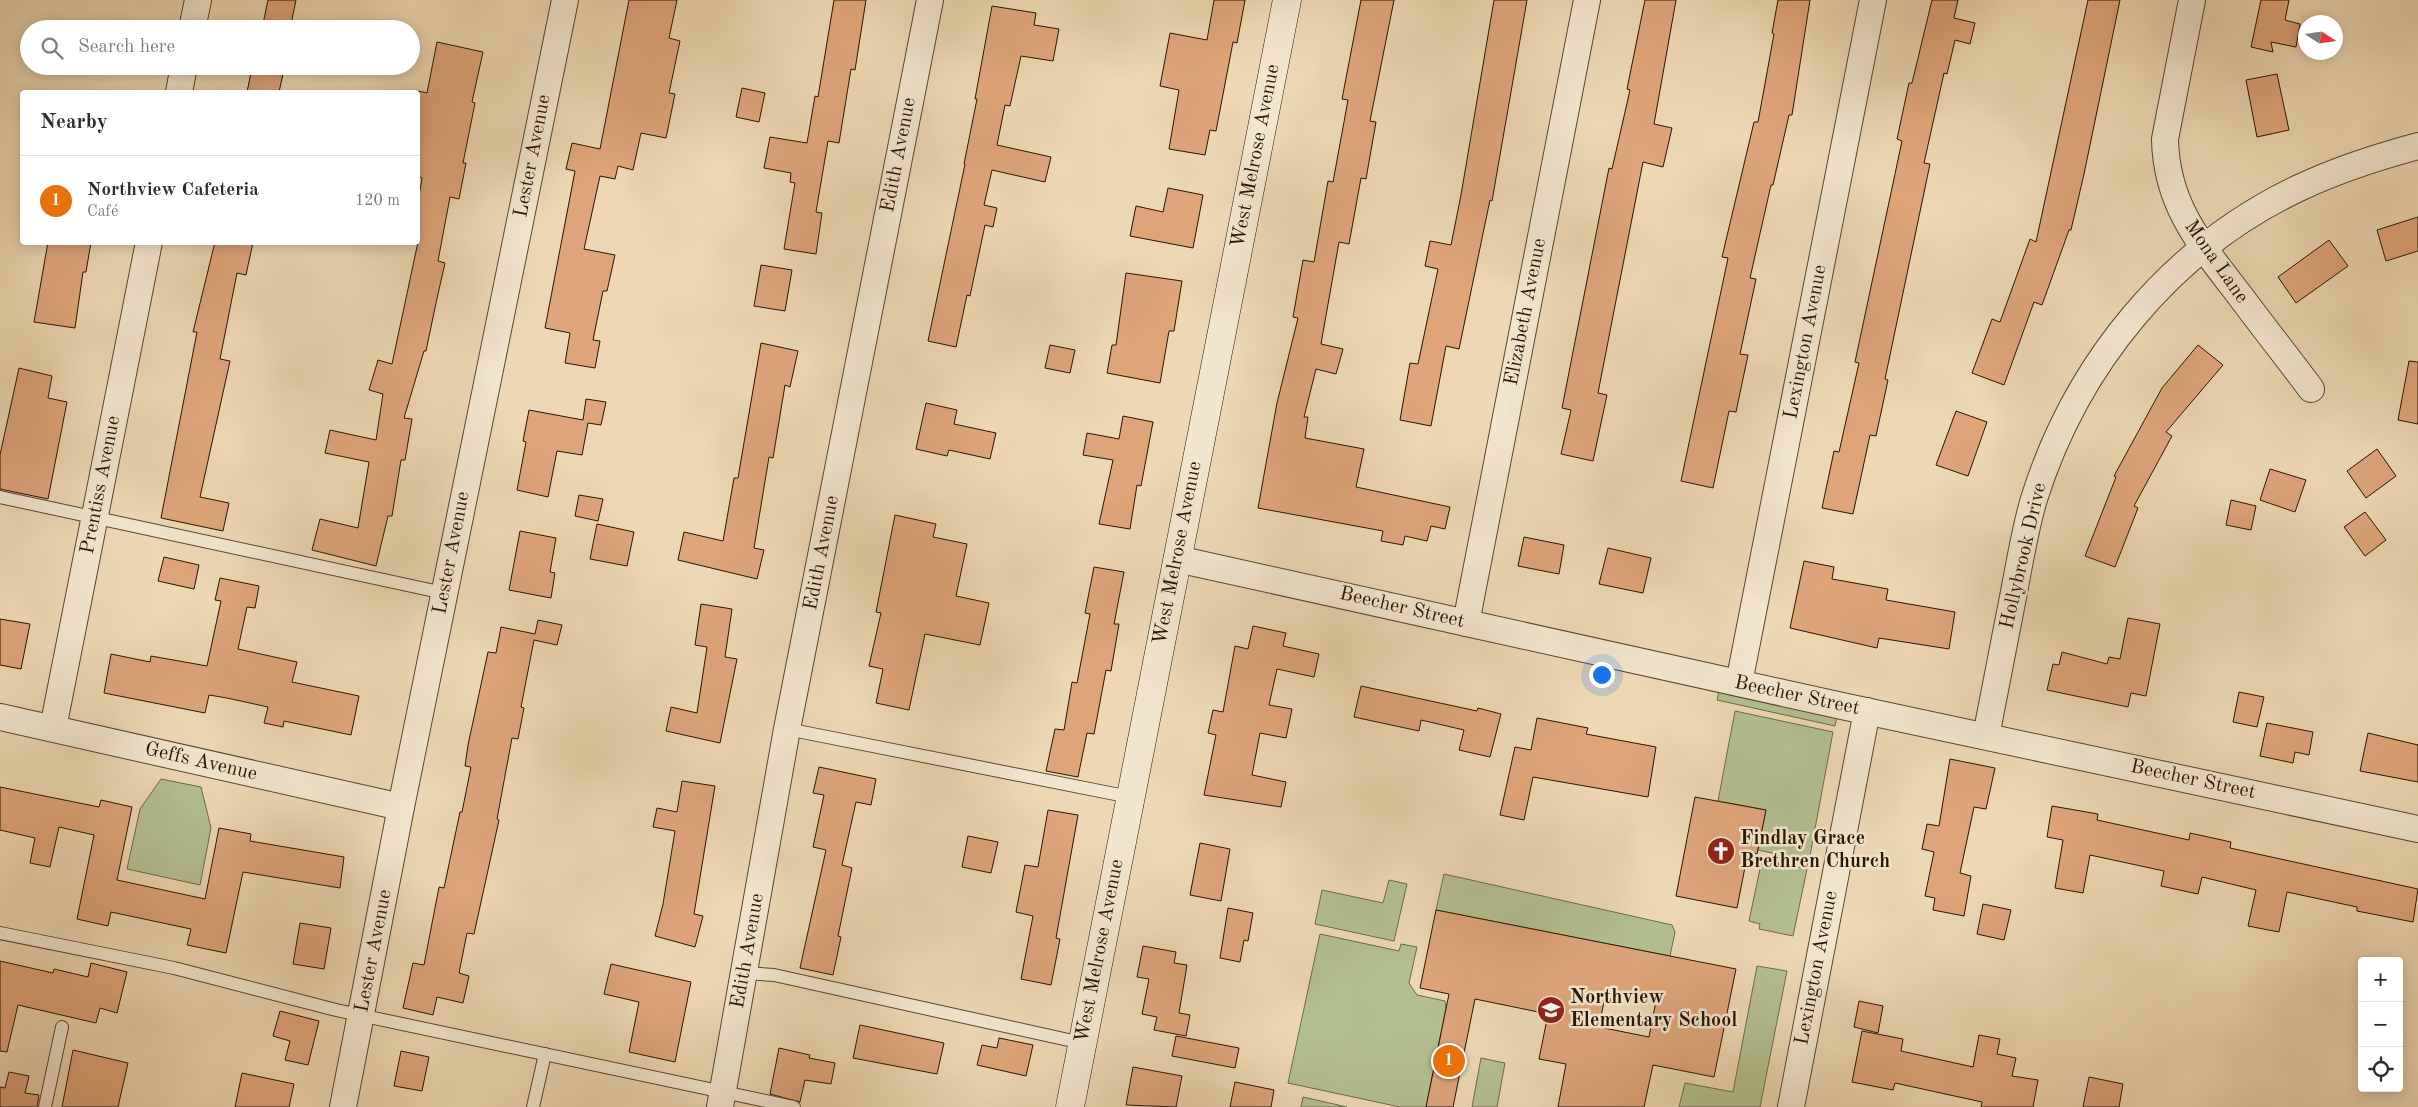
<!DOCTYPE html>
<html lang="en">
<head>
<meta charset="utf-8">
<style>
	:root { --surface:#fff; --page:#f2f2f3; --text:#2b2b33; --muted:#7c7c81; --line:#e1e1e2; --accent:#111827 }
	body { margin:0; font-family:"Old Standard TT",serif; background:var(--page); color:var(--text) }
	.controls { position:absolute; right:15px; bottom:15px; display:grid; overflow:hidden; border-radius:5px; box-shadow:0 2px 12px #0003 }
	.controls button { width:45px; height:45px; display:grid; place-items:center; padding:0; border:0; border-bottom:1px solid var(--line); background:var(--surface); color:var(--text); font:25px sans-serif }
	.compass { position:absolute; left:2298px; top:15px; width:45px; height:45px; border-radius:50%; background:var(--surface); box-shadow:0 2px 12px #0003; rotate:102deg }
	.you { position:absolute; left:1601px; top:674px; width:18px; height:18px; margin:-12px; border:4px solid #fff; border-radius:50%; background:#1a73e8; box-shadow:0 0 0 8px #1a73e833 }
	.badge { display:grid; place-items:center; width:32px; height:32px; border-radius:50%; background:var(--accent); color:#fff; font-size:16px; font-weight:700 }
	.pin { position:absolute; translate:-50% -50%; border:2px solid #fff; box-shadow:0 1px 5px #0006 }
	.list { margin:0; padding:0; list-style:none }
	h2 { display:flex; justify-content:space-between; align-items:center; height:65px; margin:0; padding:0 20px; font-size:21px }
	h2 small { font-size:16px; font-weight:400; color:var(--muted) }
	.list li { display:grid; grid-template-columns:32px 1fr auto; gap:15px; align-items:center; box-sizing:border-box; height:90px; padding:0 20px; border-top:1px solid var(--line) }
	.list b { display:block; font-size:19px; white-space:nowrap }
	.list p { margin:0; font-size:16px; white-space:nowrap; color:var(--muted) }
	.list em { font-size:16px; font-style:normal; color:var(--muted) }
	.icon { flex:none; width:28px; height:28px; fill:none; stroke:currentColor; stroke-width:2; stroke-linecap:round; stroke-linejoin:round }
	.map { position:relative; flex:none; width:2418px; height:1107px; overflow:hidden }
	.search { position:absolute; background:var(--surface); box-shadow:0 2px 12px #0003; left:20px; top:20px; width:400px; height:55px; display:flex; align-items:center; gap:12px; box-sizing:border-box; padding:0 18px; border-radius:28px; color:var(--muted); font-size:19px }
	.panel { position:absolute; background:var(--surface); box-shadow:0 2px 12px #0003; left:20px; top:90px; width:400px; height:155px; border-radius:5px }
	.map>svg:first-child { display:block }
	.green { fill:#b4c090; stroke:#6e6a48 }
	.building { fill:#dea57b; stroke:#281400; fill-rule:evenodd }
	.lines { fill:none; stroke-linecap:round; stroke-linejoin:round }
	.lane-casing { stroke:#59452d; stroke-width:14 }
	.street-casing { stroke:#59452d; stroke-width:28 }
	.secondary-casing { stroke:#281400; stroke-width:29 }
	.lane { stroke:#f3e6ce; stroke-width:12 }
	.street { stroke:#f3e6ce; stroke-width:26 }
	.secondary { stroke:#f3e6ce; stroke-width:28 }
	.labels { text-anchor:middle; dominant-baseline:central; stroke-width:5; stroke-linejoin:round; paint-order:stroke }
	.street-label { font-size:20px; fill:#281400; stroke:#f3e6ce }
	.poi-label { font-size:20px; font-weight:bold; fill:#281400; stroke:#f3e6ce; text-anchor:start }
</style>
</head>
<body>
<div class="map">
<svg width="2418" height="1107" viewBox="0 0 2418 1107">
	<rect width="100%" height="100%" fill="#edd8b3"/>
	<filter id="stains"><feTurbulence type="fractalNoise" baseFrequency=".004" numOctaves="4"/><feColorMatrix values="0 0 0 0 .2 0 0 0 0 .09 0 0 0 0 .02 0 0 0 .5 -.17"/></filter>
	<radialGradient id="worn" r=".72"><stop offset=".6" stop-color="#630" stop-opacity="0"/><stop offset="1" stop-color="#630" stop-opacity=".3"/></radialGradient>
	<g class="green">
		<polygon points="1719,691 1837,717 1835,726 1717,700"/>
		<polygon points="1735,711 1833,732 1809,861 1758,850 1766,810 1718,801"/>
		<polygon points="161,779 201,787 211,828 200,885 127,869 140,809"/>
		<polygon points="1762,859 1807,869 1793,936 1759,929 1760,924 1749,921"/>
		<polygon points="1444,874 1672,925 1675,932 1670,956 1436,910"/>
		<polygon points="1389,880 1407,884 1394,941 1315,924 1322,890 1383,903"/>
		<polygon points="1320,934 1399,951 1401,944 1417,947 1409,983 1417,995 1445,1001 1446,1008 1426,1107 1400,1107 1288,1083"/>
		<polygon points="1757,966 1787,971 1760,1107 1679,1107 1685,1083 1733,1092"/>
		<polygon points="1481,1058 1505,1063 1497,1107 1472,1107"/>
		<polygon points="1303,1097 1347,1107 1301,1107"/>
	</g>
	<g class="building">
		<polygon points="268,0 296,0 290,29 262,29"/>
		<polygon points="629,0 677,0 669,38 680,41 669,93 675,94 666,138 641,133 633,170 618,166 615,179 600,176 584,249 615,255 607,291 603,291 593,340 600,341 595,368 565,363 570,333 545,328 575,171 566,169 572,143 600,149"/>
		<polygon points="834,0 866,0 855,70 851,69 839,143 828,141 816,212 822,213 816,254 784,249 795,183 790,182 791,173 764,168 770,137 807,143 815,96 818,97"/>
		<polygon points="1214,0 1245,0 1237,43 1233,42 1216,131 1210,130 1205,155 1169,149 1179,90 1160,86 1170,33 1207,40"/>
		<polygon points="1361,0 1394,0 1370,121 1376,122 1366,179 1361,178 1349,244 1339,242 1321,344 1343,349 1336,374 1316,369 1304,417 1308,417 1305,438 1364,449 1356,487 1450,507 1445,529 1431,526 1427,541 1405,536 1403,545 1381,541 1383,531 1258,508 1277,403 1298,318 1293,317 1303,260 1314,262 1328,181 1333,182 1348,100 1342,99"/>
		<polygon points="1494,0 1527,0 1492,201 1490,200 1459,349 1446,346 1431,426 1400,420 1410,363 1418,364 1438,269 1425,266 1430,241 1451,245 1461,195"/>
		<polygon points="1645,0 1676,0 1654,124 1672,128 1663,167 1643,162 1598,393 1607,395 1593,461 1561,454 1571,410 1562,408 1609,168 1612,169 1630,90 1627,89"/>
		<polygon points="1778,0 1810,0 1792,115 1789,115 1773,185 1771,185 1750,278 1756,279 1740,354 1748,355 1736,412 1729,411 1713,488 1681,481 1728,258 1722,257 1754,122 1758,122 1774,34 1772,33"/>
		<polygon points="1932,0 1958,0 1954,18 1975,23 1970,44 1955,40 1947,74 1944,73 1924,163 1930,164 1885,379 1888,380 1876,436 1870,435 1853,514 1822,508 1834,451 1839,452 1859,363 1855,362 1902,141 1897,139 1909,83 1912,83"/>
		<polygon points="2088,0 2120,0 2084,174 2071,230 2069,230 2042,305 2034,302 2004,385 1972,373 1992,319 2000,322 2030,239 2036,242"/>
		<polygon points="2261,0 2289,0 2285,20 2300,24 2296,47 2271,42 2273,52 2251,47"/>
		<polygon points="992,6 1036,13 1034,25 1059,29 1053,61 1021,56 1010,106 1005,105 997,145 1051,157 1045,182 992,170 984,205 997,208 993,227 985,225 970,296 967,295 956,347 928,341 965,164 964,164 977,99 975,99"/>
		<polygon points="437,42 483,52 472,102 475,103 463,163 466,163 459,199 450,197 438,261 445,263 436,303 426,351 424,351 404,418 412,419 405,460 401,460 392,516 388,516 376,566 312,550 320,519 358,528 369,462 325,453 330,430 376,440 383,394 369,390 378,360 392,364 418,242 418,202 422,178 418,177 418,91 427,93"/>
		<polygon points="252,68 283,74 279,92 247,92"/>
		<polygon points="2277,74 2289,130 2257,137 2246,80"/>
		<polygon points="742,88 765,93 759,122 736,117"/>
		<polygon points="1168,188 1203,195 1193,248 1130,236 1136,206 1163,212"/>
		<polygon points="2418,217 2418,251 2386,261 2377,230"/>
		<polygon points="2329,240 2348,266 2296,303 2278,277"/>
		<polygon points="48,242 91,242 86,272 83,272 75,328 34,322"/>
		<polygon points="215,242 253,242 246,275 237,273 220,359 230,361 200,497 229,503 223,531 161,518 197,332 193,332"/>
		<polygon points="761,265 792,270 785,311 754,306"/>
		<polygon points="1126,273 1182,281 1174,331 1169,331 1160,383 1107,373 1112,345 1116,345"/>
		<polygon points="761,343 798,351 790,387 785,385 773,458 769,457 754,548 764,550 757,579 678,560 684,532 723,541 734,478 738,478"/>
		<polygon points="1050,345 1075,350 1070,373 1045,368"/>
		<polygon points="2198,345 2223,365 2166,432 2172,436 2134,506 2138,508 2115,567 2085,556 2116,477 2114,476 2162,388"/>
		<polygon points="2409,361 2418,362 2418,424 2398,420"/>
		<polygon points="19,368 52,376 48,398 67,402 48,499 0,489 0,455"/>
		<polygon points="586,399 606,402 601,425 588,423 582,455 557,451 548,497 517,490 526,442 523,441 529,410 583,420"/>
		<polygon points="926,403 957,410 954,424 996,433 990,459 949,450 947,456 916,449"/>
		<polygon points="1956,411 1987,422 1968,476 1936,465"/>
		<polygon points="1123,416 1153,422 1141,486 1137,485 1130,529 1099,524 1113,460 1083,455 1087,433 1119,439"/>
		<polygon points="2377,449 2396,476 2366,498 2347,471"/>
		<polygon points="2270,469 2306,480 2295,512 2260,500"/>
		<polygon points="579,495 603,499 598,521 575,516"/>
		<polygon points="2231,500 2256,506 2251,530 2226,525"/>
		<polygon points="2365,512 2386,540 2365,556 2344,527"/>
		<polygon points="895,515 936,524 933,537 967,544 956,596 989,603 980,645 925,634 909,710 876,703 883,669 869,666 881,613 876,612"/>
		<polygon points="597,524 634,532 627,566 590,559"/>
		<polygon points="520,531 556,538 550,572 555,573 551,598 509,590"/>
		<polygon points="1524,537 1564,545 1559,574 1518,566"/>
		<polygon points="1608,548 1651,558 1643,593 1599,584"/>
		<polygon points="164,557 199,565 194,589 158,581"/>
		<polygon points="1804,561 1834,567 1832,579 1888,589 1886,600 1955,612 1949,649 1879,638 1877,648 1790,628"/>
		<polygon points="1094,567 1124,572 1114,624 1119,624 1111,671 1106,670 1094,734 1087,733 1078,777 1046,771 1055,729 1064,730 1072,682 1077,683 1090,614 1085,613"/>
		<polygon points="220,578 259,586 255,608 247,607 238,649 297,662 292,682 359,696 351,735 284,721 283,727 264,723 268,707 227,698 209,695 205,713 104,693 111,654 150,662 151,656 207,666 221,601 215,600"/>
		<polygon points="701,604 732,609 725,657 737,659 720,743 666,731 671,707 697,713 707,647 695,645"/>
		<polygon points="2128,618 2160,624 2146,696 2131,693 2128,707 2047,690 2053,664 2059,665 2062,652 2107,664 2109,657 2120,659"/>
		<polygon points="0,619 30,624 21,669 0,665"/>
		<polygon points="538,620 562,625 557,645 534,640 521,707 524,708 518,739 512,738 497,819 499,820 474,934 467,933 459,973 469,976 463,1003 437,997 433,1015 403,1008 413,963 424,965 439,887 444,888 460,812 462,812 471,767 465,766 468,745 488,652 496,653 501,627 535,634"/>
		<polygon points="1253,626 1286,633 1283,646 1319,654 1314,677 1277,669 1269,705 1292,709 1286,738 1260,733 1252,775 1286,782 1281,807 1204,795 1216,735 1208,733 1213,710 1223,712 1235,646 1248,649"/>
		<polygon points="1361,686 1477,711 1478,708 1501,714 1490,757 1459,750 1464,730 1421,720 1419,731 1354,717"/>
		<polygon points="2239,692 2264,697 2257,727 2233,722"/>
		<polygon points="1537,718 1588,728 1586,734 1656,747 1648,797 1533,777 1524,820 1500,815 1515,747 1531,750"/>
		<polygon points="2267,723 2313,732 2309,755 2295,752 2293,763 2260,756"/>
		<polygon points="2368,733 2418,745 2418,782 2360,771"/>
		<polygon points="1950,759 1995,768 1986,809 1974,807 1960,873 1971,876 1964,916 1933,910 1935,898 1925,896 1934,852 1922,849 1927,824 1939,826"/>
		<polygon points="819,767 876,779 871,805 856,802 842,865 852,868 838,936 841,937 833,975 800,968 826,850 813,847 824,795 813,793"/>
		<polygon points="682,781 715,786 694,914 703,916 695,947 655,936 663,904 675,831 653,827 657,808 677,812"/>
		<polygon points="0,787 99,807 101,800 132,807 117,880 205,899 219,828 251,834 250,841 344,857 340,888 243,872 226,953 187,945 191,929 111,912 108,926 77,919 94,835 59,827 50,867 30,863 35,838 0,830"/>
		<polygon points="1695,797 1766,810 1757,854 1748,852 1737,908 1676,896"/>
		<polygon points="2052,806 2098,814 2097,820 2189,840 2190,833 2231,842 2230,848 2418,889 2413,922 2357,911 2357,907 2287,892 2279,932 2248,926 2256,890 2202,877 2198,894 2161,886 2164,871 2090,855 2083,893 2055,888 2063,840 2047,837"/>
		<polygon points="1048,810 1078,815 1056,938 1060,939 1051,985 1021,979 1033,916 1016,912 1025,865 1038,867"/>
		<polygon points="968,836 998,842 991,873 962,867"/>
		<polygon points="1200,843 1230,849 1221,901 1190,895"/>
		<polygon points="1983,904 2011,910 2004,940 1977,934"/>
		<polygon points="1228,908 1253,913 1248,941 1244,940 1240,962 1220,958"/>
		<path d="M 1436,910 L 1736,969 L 1714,1077 L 1653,1065 L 1644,1107 L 1558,1107 L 1566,1064 L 1539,1059 L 1548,1014 L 1475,999 L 1453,1107 L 1426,1107 L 1449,994 L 1420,988 ZM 1606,991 L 1656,1001 L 1649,1037 L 1599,1027 Z"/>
		<polygon points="300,923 331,928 324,969 293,964"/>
		<polygon points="1143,946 1176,952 1174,963 1187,965 1179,1013 1190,1015 1186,1036 1154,1030 1157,1017 1142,1014 1149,979 1137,977"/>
		<polygon points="0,961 53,973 54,969 88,977 91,963 127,972 117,1013 100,1008 96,1023 18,1005 7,1052 0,1051"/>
		<polygon points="611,964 691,982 675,1062 629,1052 639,1002 604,994"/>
		<polygon points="1859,1001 1883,1006 1878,1033 1854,1027"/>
		<polygon points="280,1011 319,1021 308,1065 285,1060 290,1041 273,1036"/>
		<polygon points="860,1025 944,1043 937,1074 853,1058"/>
		<polygon points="1862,1031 1903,1039 1901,1051 1973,1067 1979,1035 2000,1039 1997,1054 2016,1058 2012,1076 2038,1080 2033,1107 1981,1107 1982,1102 1895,1083 1893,1090 1852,1082"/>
		<polygon points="1176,1036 1239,1048 1235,1068 1172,1056"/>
		<polygon points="999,1038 1033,1045 1026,1076 977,1065 982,1045 997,1048"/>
		<polygon points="779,1048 810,1055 809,1058 835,1063 831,1084 805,1080 800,1102 770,1094"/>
		<polygon points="73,1050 128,1063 118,1107 62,1107"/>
		<polygon points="401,1051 429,1057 422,1091 394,1086"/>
		<polygon points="1133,1067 1182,1076 1176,1107 1126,1105"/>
		<polygon points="9,1072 29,1076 25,1093 39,1095 37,1107 0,1107 0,1087 5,1088"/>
		<polygon points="242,1073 294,1084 289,1107 235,1107"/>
		<polygon points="2089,1077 2123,1084 2119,1107 2083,1107"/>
		<polygon points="1235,1082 1274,1090 1271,1107 1230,1107"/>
	</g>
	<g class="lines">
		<defs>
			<g id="lane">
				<polyline points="0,497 444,593"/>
				<polyline points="787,729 1130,797"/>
				<polyline points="0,933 174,968 336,1010 794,1107"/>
				<polyline points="744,973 774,975 1082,1043"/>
				<polyline points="45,1107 62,1027"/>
				<polyline points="533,1107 545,1054"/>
			</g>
			<g id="street">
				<path d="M 2192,0 L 2165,139 C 2166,206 2202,246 2241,297 C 2264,328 2288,358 2311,389"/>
				<polyline points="192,29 198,0"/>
				<polyline points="179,92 184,66"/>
				<polyline points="1177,559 1842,706 2418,829"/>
				<polyline points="1466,623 1587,0"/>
				<polyline points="1739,683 1873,0"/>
				<polyline points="0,717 401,807"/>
				<polyline points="53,728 149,242"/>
				<path d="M 1986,736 C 1995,688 2005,640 2014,592 C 2020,561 2025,529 2034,499 C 2076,365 2170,249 2299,188 C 2337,170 2377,157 2418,146"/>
				<polyline points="343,1107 401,807 565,0"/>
				<polyline points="720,1107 787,729 930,0"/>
				<polyline points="1791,1107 1867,711"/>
			</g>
			<polyline id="secondary" points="1070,1107 1287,0"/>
		</defs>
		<use href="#lane" class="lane-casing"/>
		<use href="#street" class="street-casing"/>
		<use href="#secondary" class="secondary-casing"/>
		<use href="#lane" class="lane"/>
		<use href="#street" class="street"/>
		<use href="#secondary" class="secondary"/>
	</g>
	<defs>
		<symbol id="church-disc" viewBox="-11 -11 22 22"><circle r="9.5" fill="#8f2418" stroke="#f3e6ce"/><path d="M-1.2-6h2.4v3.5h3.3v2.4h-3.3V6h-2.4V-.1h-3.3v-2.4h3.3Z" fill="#fff"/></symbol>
		<symbol id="school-disc" viewBox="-11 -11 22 22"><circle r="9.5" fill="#8f2418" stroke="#f3e6ce"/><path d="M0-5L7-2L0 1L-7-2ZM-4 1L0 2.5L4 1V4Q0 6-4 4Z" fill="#fff"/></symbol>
	</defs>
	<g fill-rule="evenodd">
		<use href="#church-disc" x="1705" y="835" width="32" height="32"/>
		<use href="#school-disc" x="1535" y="994" width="32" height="32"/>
	</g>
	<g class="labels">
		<g class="street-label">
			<text transform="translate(899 155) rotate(-79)">Edith Avenue</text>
			<text transform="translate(533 156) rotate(-79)">Lester Avenue</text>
			<text transform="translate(1256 156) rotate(-79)">West Melrose Avenue</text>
			<text transform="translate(2216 262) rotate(55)">Mona Lane</text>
			<text transform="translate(1526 312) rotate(-79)">Elizabeth Avenue</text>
			<text transform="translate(1806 342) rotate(-79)">Lexington Avenue</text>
			<text transform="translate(101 485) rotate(-79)">Prentiss Avenue</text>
			<text transform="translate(452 553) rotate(-79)">Lester Avenue</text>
			<text transform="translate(822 553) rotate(-79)">Edith Avenue</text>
			<text transform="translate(1178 553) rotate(-79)">West Melrose Avenue</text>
			<text transform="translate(2024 556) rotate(-77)">Hollybrook Drive</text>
			<text transform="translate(1402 608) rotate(13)">Beecher Street</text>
			<text transform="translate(1797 696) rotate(12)">Beecher Street</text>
			<text transform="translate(201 762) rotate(13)">Geffs Avenue</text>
			<text transform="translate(2193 780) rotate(12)">Beecher Street</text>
			<text transform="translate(374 951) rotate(-79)">Lester Avenue</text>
			<text transform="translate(748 951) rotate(-80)">Edith Avenue</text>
			<text transform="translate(1100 951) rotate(-79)">West Melrose Avenue</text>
			<text transform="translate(1817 968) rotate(-79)">Lexington Avenue</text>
		</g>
		<g class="poi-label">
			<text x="1740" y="839">Findlay Grace<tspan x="1740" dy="23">Brethren Church</tspan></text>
			<text x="1570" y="998">Northview<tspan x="1570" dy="23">Elementary School</tspan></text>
		</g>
	</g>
	<rect width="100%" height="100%" filter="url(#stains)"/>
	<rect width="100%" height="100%" fill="url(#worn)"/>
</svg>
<div class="controls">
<button>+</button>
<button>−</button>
<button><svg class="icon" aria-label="locate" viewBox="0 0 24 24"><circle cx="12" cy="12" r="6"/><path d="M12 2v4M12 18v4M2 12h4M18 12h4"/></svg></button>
</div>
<svg class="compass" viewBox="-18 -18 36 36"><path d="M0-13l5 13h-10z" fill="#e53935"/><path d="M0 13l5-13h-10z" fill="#7c7c81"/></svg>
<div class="you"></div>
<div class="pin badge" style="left:1449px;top:1061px;background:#e8710a">1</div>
<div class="search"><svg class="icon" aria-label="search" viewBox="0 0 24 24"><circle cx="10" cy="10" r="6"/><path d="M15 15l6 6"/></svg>Search here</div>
<section class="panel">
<h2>Nearby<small></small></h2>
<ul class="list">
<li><span class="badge" style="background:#e8710a">1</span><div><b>Northview Cafeteria</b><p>Café</p></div><em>120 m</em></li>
</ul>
</section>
</div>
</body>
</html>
